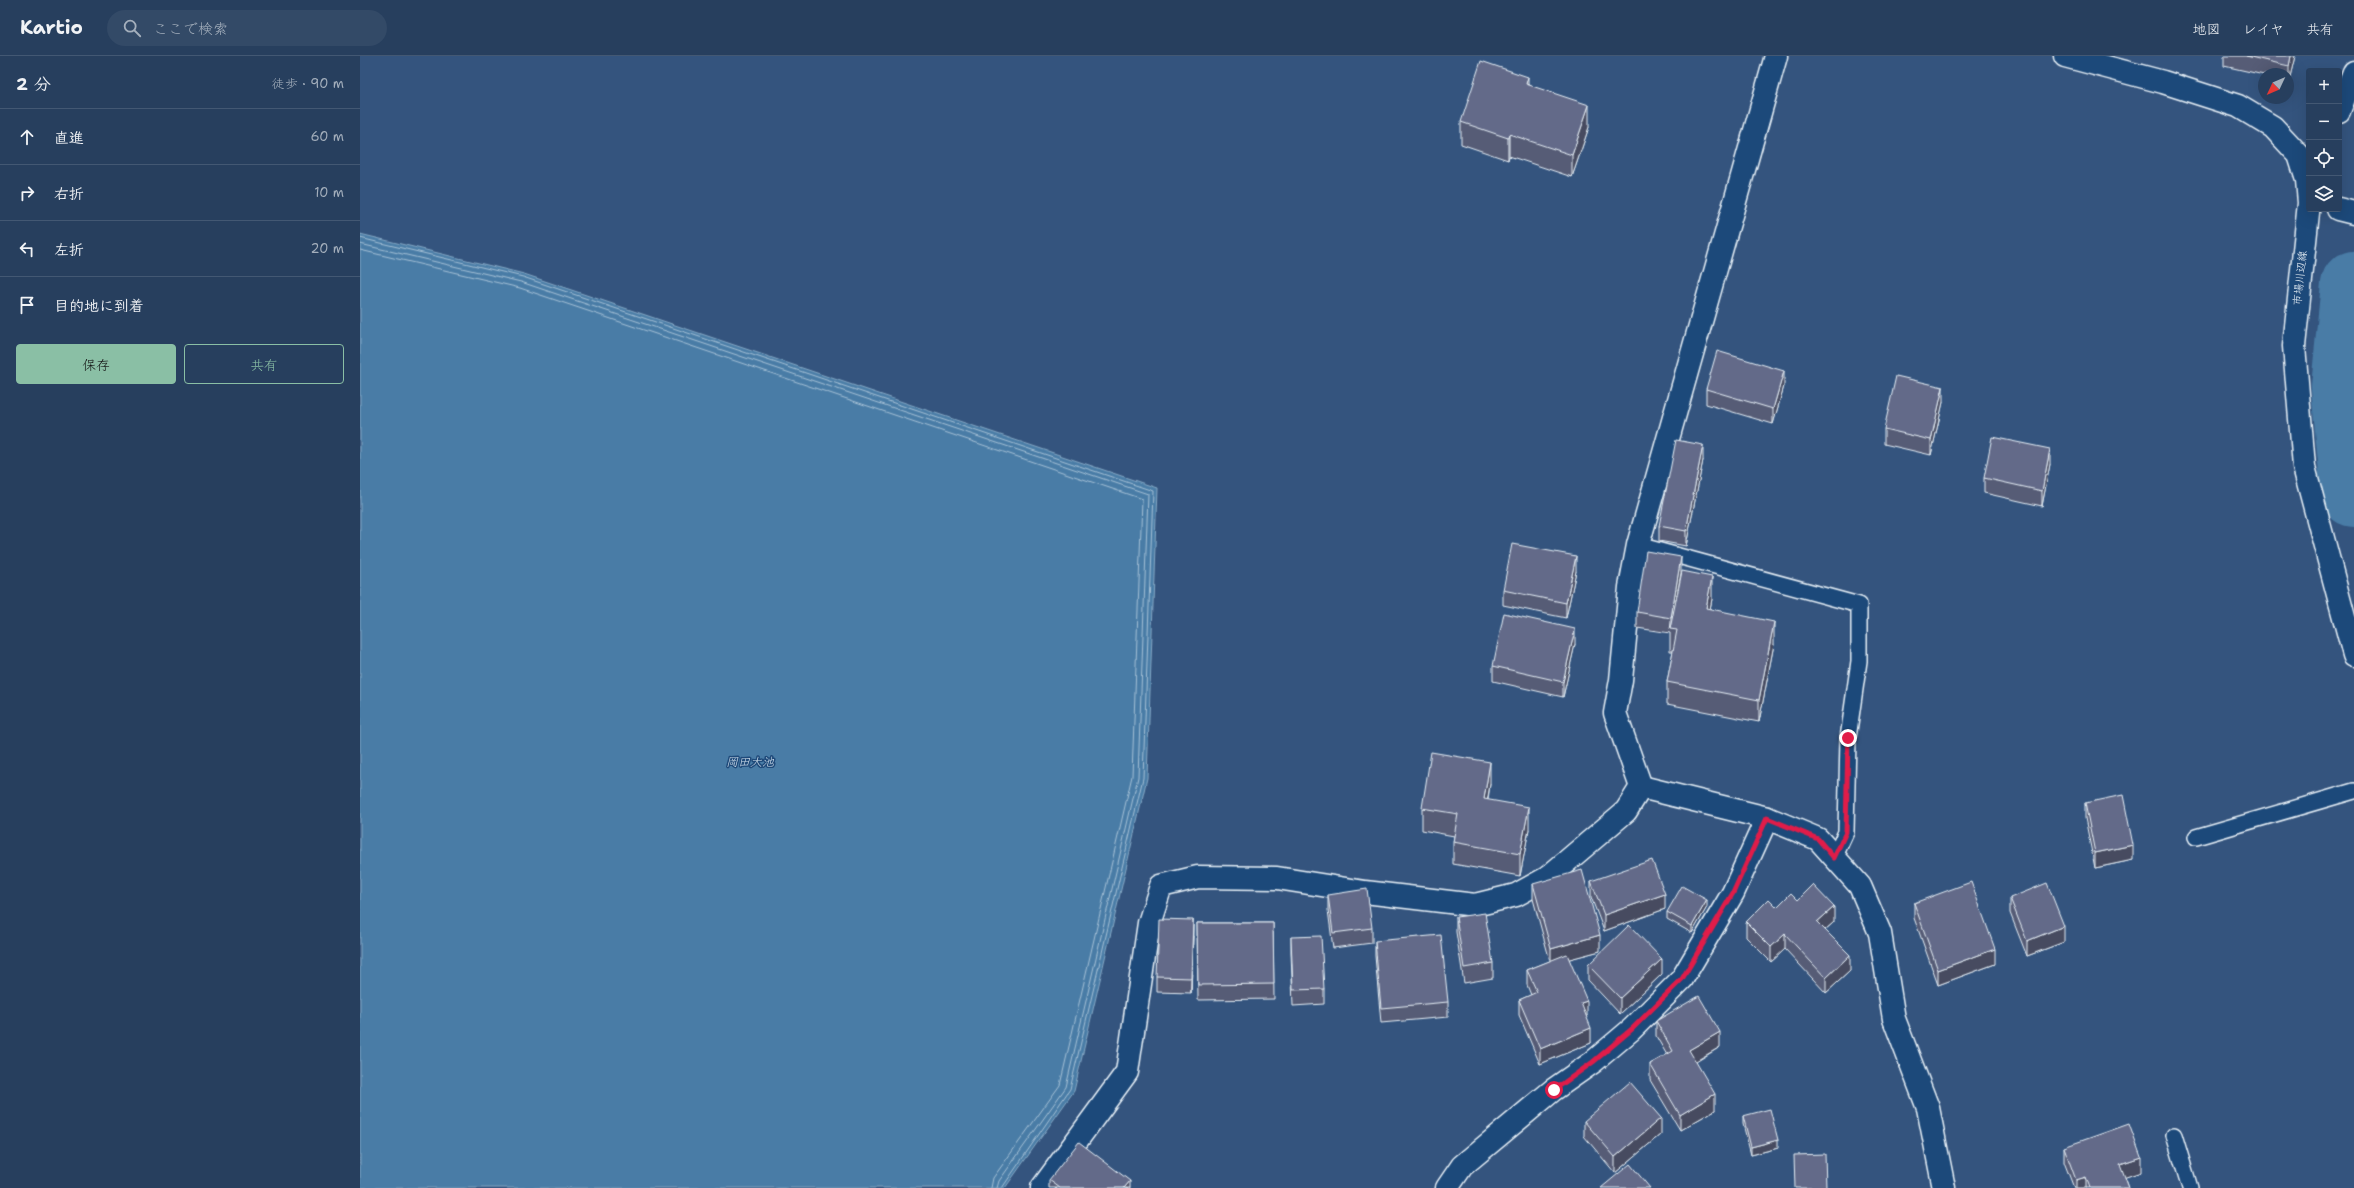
<!DOCTYPE html>
<html lang="ja">
<head>
<meta charset="utf-8">
<style>
	:root { --surface:#273f5e; --page:#334a67; --text:#f1f3f6; --muted:#a4afbc; --line:#435873; --accent:#8abfa5 }
	body { margin:0; font-family:"Shantell Sans","Klee One",sans-serif; background:var(--page); color:var(--text) }
	.controls { position:absolute; right:12px; top:12px; display:grid; overflow:hidden; border-radius:4px; box-shadow:0 4px 16px #0002 }
	.controls button { width:36px; height:36px; display:grid; place-items:center; padding:0; border:0; border-bottom:1px solid var(--line); background:var(--surface); color:var(--text); font:20px sans-serif }
	.compass { position:absolute; left:1898px; top:12px; width:36px; height:36px; border-radius:50%; background:var(--surface); box-shadow:0 4px 16px #0002; rotate:226deg }
	.stop { position:absolute; width:12px; height:12px; margin:-9px; border:3px solid #e11d48; border-radius:50%; background:#fff }
	.stop.end { background:#e11d48; border-color:#fff; box-shadow:0 1px 4px #0008 }
	.list { margin:0; padding:0; list-style:none }
	h2 { display:flex; justify-content:space-between; align-items:center; height:52px; margin:0; padding:0 16px; font-size:17px }
	h2 small { font-size:13px; font-weight:400; color:var(--muted) }
	.list li { display:grid; grid-template-columns:26px 1fr auto; gap:12px; align-items:center; box-sizing:border-box; height:56px; padding:0 16px; border-top:1px solid var(--line) }
	.list b { display:block; font-size:15px; white-space:nowrap }
	.list em { font-size:13px; font-style:normal; color:var(--muted) }
	.actions { display:flex; gap:8px; padding:12px 16px }
	.actions a { flex:1; padding:9px 0; border:1px solid var(--accent); border-radius:4px; text-align:center; font-size:14px; color:var(--accent) }
	.actions .main { background:var(--accent); color:#111 }
	.icon { flex:none; width:22px; height:22px; fill:none; stroke:currentColor; stroke-width:2; stroke-linecap:round; stroke-linejoin:round }
	.map { position:relative; flex:none; width:1994px; height:1132px; overflow:hidden }
	header { display:flex; align-items:center; gap:24px; box-sizing:border-box; height:56px; padding:0 20px; background:var(--surface); border-bottom:1px solid var(--line) }
	header strong { font-size:19px }
	nav { display:flex; gap:22px; margin-inline-start:auto; font-size:14px }
	.search { width:280px; height:36px; background:var(--page); display:flex; align-items:center; gap:10px; box-sizing:border-box; padding:0 14px; border-radius:22px; color:var(--muted); font-size:15px }
	main { display:flex }
	aside { flex:1; background:var(--surface) }
	.map>svg:first-child { display:block }
	.water { fill:#487ca6; stroke:#88abc7 }
	.lines { fill:none; stroke-linecap:round; stroke-linejoin:round }
	.shore { stroke:#a8c2d7; stroke-width:1 }
	.river { stroke:#487ca6; stroke-width:66 }
	.lane-casing { stroke:#e8f1f8; stroke-width:18 }
	.street-casing { stroke:#e8f1f8; stroke-width:25 }
	.secondary-casing { stroke:#e8f1f8; stroke-width:25 }
	.lane { stroke:#1f4a7a; stroke-width:15 }
	.street { stroke:#1f4a7a; stroke-width:22 }
	.secondary { stroke:#1f4a7a; stroke-width:22 }
	.wall { fill:#565c76; stroke:#e8f1f8 }
	.shaded-wall { fill:#464b60; stroke:#e8f1f8 }
	.building { fill:#646b89; stroke:#e8f1f8 }
	.route { stroke:#e11d48; stroke-width:5 }
	.labels { text-anchor:middle; dominant-baseline:central; stroke-width:3; stroke-linejoin:round; paint-order:stroke }
	.street-label { font-size:11px; fill:#e8f1f8; stroke:#1f4a7a }
	.water-label { font-size:12px; font-style:italic; fill:#d0dfec; stroke:#1f4a7a }
</style>
</head>
<body>
<header>
<strong>Kartio</strong>
<div class="search"><svg class="icon" aria-label="search" viewBox="0 0 24 24"><circle cx="10" cy="10" r="6"/><path d="M15 15l6 6"/></svg>ここで検索</div>
<nav><a>地図</a><a>レイヤ</a><a>共有</a></nav>
</header>
<main>
<aside>
<h2>2 分<small>徒歩 · 90 m</small></h2>
<ul class="list">
<li><svg class="icon" aria-label="ahead" viewBox="0 0 24 24"><path d="M12 20V5M6 11l6-6 6 6"/></svg><div><b>直進</b></div><em>60 m</em></li>
<li><svg class="icon" aria-label="right" viewBox="0 0 24 24"><path d="M7 20v-9h11M14 6l5 5-5 5"/></svg><div><b>右折</b></div><em>10 m</em></li>
<li><svg class="icon" aria-label="left" viewBox="0 0 24 24"><path d="M17 20v-9H6M10 6l-5 5 5 5"/></svg><div><b>左折</b></div><em>20 m</em></li>
<li><svg class="icon" aria-label="arrive" viewBox="0 0 24 24"><path d="M6 21V4h12l-3 4 3 4H6"/></svg><div><b>目的地に到着</b></div></li>
</ul>
<div class="actions"><a class="main">保存</a><a>共有</a></div>
</aside>
<div class="map">
<svg width="1994" height="1132" viewBox="0 0 1994 1132">
	<rect width="100%" height="100%" fill="#34547e"/>
	<filter id="ink" filterUnits="userSpaceOnUse"><feTurbulence type="fractalNoise" baseFrequency=".025" numOctaves="2"/><feDisplacementMap in="SourceGraphic" scale="8" xChannelSelector="R" yChannelSelector="G"/><feConvolveMatrix kernelMatrix="1 2 1 2 8 2 1 2 1" color-interpolation-filters="sRGB"/></filter>
	<g filter="url(#ink)">
		<polygon class="water" points="0,178 164,218 797,432 787,722 714,1035 645,1132 0,1132"/>
		<g class="lines">
			<g class="shore">
				<polyline points="0,182 163,221 793,435 783,722 710,1033 642,1132"/>
				<polyline points="0,188 161,226 788,438 778,721 706,1031 639,1125 637,1132"/>
				<polyline points="0,194 160,232 782,443 772,720 700,1029 633,1122 631,1132"/>
			</g>
			<polyline class="river" points="1994,228 1984,331 1994,438"/>
			<defs>
				<g id="lane">
					<polyline points="1278,489 1499,549 1499,605 1488,682 1486,776 1474,802"/>
					<polyline points="1836,781 1994,735"/>
					<polyline points="1814,1079 1830,1132"/>
				</g>
				<g id="street">
					<polyline points="1979,55 1994,16"/>
					<polyline points="1978,153 1994,157"/>
					<polyline points="1281,731 1255,657 1261,624 1270,531 1278,489 1416,0"/>
					<polyline points="1281,731 1407,762 1458,783 1500,830 1520,877 1534,963 1568,1052 1584,1132"/>
					<polyline points="682,1132 767,1016 789,867 801,830 838,821 917,822 1005,836 1115,849 1156,839 1187,822 1266,755 1281,731"/>
					<polyline points="1087,1132 1102,1110 1193,1034 1233,1006 1272,973 1322,923 1373,837 1407,762"/>
				</g>
				<polyline id="secondary" points="1705,0 1803,26 1878,50 1913,71 1939,99 1947,124 1949,147 1934,290 1944,411 1994,599"/>
			</defs>
			<use href="#lane" class="lane-casing"/>
			<use href="#street" class="street-casing"/>
			<use href="#secondary" class="secondary-casing"/>
			<use href="#lane" class="lane"/>
			<use href="#street" class="street"/>
			<use href="#secondary" class="secondary"/>
		</g>
		<g class="wall">
			<polygon points="1864,0 1935,0 1929,25 1928,25 1928,18 1904,18 1904,19 1864,10"/>
			<polygon points="1168,29 1229,71 1212,121 1149,100 1148,104 1101,88 1101,66"/>
			<polygon points="1424,330 1413,368 1346,348 1346,333"/>
			<polygon points="1583,346 1571,399 1524,388 1524,373"/>
			<polygon points="1343,404 1326,490 1299,485 1299,470"/>
			<polygon points="1690,408 1682,450 1624,437 1624,422"/>
			<polygon points="1216,515 1206,562 1143,549 1143,534"/>
			<polygon points="1321,517 1318,534 1352,543 1350,553 1414,588 1399,666 1307,648 1307,626 1313,595 1310,595 1310,577 1277,572 1277,556"/>
			<polygon points="1215,588 1203,641 1133,625 1133,610"/>
			<polygon points="1130,728 1128,744 1169,773 1160,820 1093,808 1093,786 1094,780 1062,774 1062,752"/>
			<polygon points="1725,747 1773,804 1735,812 1725,762"/>
			<polygon points="1231,825 1305,853 1244,875 1231,841"/>
			<polygon points="1173,828 1240,895 1209,903 1227,960 1226,960 1231,987 1180,1008 1159,959 1159,944 1171,939 1167,929 1167,914 1190,905 1173,843"/>
			<polygon points="968,839 1012,872 1012,887 973,892 968,854"/>
			<polygon points="1650,842 1704,886 1667,900 1650,857"/>
			<polygon points="1438,844 1474,866 1465,874 1490,915 1466,937 1425,893 1411,906 1386,881 1386,866 1417,851"/>
			<polygon points="1554,847 1635,908 1578,929 1554,862"/>
			<polygon points="1347,851 1332,877 1307,863 1307,856"/>
			<polygon points="1096,861 1133,907 1133,922 1104,927 1096,876"/>
			<polygon points="837,867 913,867 914,943 838,944"/>
			<polygon points="833,880 831,937 797,936 797,921"/>
			<polygon points="931,881 964,933 964,948 933,950 931,896"/>
			<polygon points="1015,885 1088,946 1088,961 1021,967 1015,900"/>
			<polygon points="1228,909 1302,918 1260,958 1228,924"/>
			<polygon points="1296,965 1360,991 1336,1006 1355,1054 1320,1074 1290,1024 1290,1008 1307,999 1296,980"/>
			<polygon points="1383,1060 1418,1092 1391,1099 1383,1068"/>
			<polygon points="1224,1065 1301,1078 1255,1117 1224,1080"/>
			<polygon points="1704,1091 1781,1116 1765,1121 1769,1132 1714,1132 1704,1106"/>
			<polygon points="689,1124 770,1132 689,1132"/>
		</g>
		<g class="shaded-wall">
			<polygon points="1931,0 1935,0 1929,25 1929,10"/>
			<polygon points="1168,21 1168,43 1166,28"/>
			<polygon points="1229,49 1229,71 1212,121 1212,99"/>
			<polygon points="1149,78 1149,100 1148,104 1148,82"/>
			<polygon points="1424,315 1424,330 1413,368 1413,353"/>
			<polygon points="1583,331 1583,346 1571,399 1571,384"/>
			<polygon points="1343,389 1343,404 1326,490 1326,475"/>
			<polygon points="1690,393 1690,408 1682,450 1682,435"/>
			<polygon points="1216,500 1216,515 1206,562 1206,547"/>
			<polygon points="1321,501 1321,517 1311,573 1311,562"/>
			<polygon points="1352,521 1352,543 1346,574 1346,552"/>
			<polygon points="1414,566 1414,588 1399,666 1399,644"/>
			<polygon points="1215,573 1215,588 1203,641 1203,626"/>
			<polygon points="1130,706 1130,728 1124,765 1124,743"/>
			<polygon points="1169,751 1169,773 1160,820 1160,798"/>
			<polygon points="1773,789 1773,804 1735,812 1735,797"/>
			<polygon points="1305,838 1305,853 1244,875 1244,859"/>
			<polygon points="1347,844 1347,851 1332,877 1332,870"/>
			<polygon points="1474,851 1474,866 1457,881 1457,866"/>
			<polygon points="833,864 833,880 831,937 831,922"/>
			<polygon points="1704,870 1704,886 1667,900 1667,885"/>
			<polygon points="1425,878 1425,893 1411,906 1411,891"/>
			<polygon points="1240,879 1240,895 1191,908 1191,893"/>
			<polygon points="1635,893 1635,908 1578,929 1578,914"/>
			<polygon points="1490,899 1490,915 1466,937 1466,922"/>
			<polygon points="1302,903 1302,918 1260,958 1260,942"/>
			<polygon points="1227,945 1227,960 1221,962 1221,947"/>
			<polygon points="1231,972 1231,987 1180,1008 1180,993"/>
			<polygon points="1360,976 1360,991 1329,1009 1329,994"/>
			<polygon points="1355,1038 1355,1054 1320,1074 1320,1059"/>
			<polygon points="1301,1062 1301,1078 1255,1117 1255,1101"/>
			<polygon points="1418,1084 1418,1092 1391,1099 1391,1091"/>
			<polygon points="1781,1101 1781,1116 1760,1123 1760,1108"/>
			<polygon points="1726,1121 1726,1132 1716,1132 1716,1124"/>
			<polygon points="770,1125 770,1132 764,1132"/>
		</g>
		<g class="building">
			<polygon points="1886,0 1931,0 1929,10"/>
			<polygon points="1121,5 1168,21 1166,28 1229,49 1212,99 1149,78 1148,82 1101,66"/>
			<polygon points="1357,295 1424,315 1413,353 1346,333"/>
			<polygon points="1536,320 1583,331 1571,384 1524,373"/>
			<polygon points="1632,381 1690,393 1682,435 1624,422"/>
			<polygon points="1316,384 1343,389 1326,475 1299,470"/>
			<polygon points="1152,488 1216,500 1206,547 1143,534"/>
			<polygon points="1286,495 1321,501 1311,562 1277,556"/>
			<polygon points="1322,515 1352,521 1346,552 1414,566 1399,644 1307,626 1317,574 1310,573"/>
			<polygon points="1144,557 1215,573 1203,626 1133,610"/>
			<polygon points="1071,696 1130,706 1124,743 1169,751 1160,798 1093,786 1098,758 1062,752"/>
			<polygon points="1763,739 1773,789 1735,797 1725,747"/>
			<polygon points="1292,804 1305,838 1244,859 1231,825"/>
			<polygon points="1222,814 1240,879 1191,893 1173,828"/>
			<polygon points="1611,826 1635,893 1578,914 1554,847"/>
			<polygon points="1687,827 1704,870 1667,885 1650,842"/>
			<polygon points="1453,829 1474,851 1457,866 1490,899 1466,922 1425,878 1411,891 1386,866 1409,843 1417,851 1431,837 1438,844"/>
			<polygon points="1322,830 1347,844 1332,870 1307,856"/>
			<polygon points="1007,833 1012,872 973,877 968,839"/>
			<polygon points="1125,857 1133,907 1104,912 1096,861"/>
			<polygon points="799,863 833,864 831,922 797,921"/>
			<polygon points="837,867 913,867 914,928 838,929"/>
			<polygon points="1269,869 1302,903 1260,942 1228,909"/>
			<polygon points="1081,879 1088,946 1021,952 1015,885"/>
			<polygon points="961,880 964,933 933,934 931,881"/>
			<polygon points="1207,898 1227,945 1221,947 1231,972 1180,993 1159,944 1177,936 1167,914"/>
			<polygon points="1339,940 1360,976 1329,994 1355,1038 1320,1059 1290,1008 1313,995 1296,965"/>
			<polygon points="1270,1026 1301,1062 1255,1101 1224,1065"/>
			<polygon points="1410,1053 1418,1084 1391,1091 1383,1060"/>
			<polygon points="1769,1068 1781,1101 1760,1108 1769,1132 1730,1132 1726,1121 1716,1124 1704,1091"/>
			<polygon points="719,1086 770,1125 764,1132 700,1132 689,1124"/>
			<polygon points="1465,1098 1466,1132 1435,1132 1434,1099"/>
			<polygon points="1270,1108 1290,1132 1241,1132"/>
		</g>
	</g>
	<g class="lines" filter="url(#ink)">
		<polyline class="route" points="1194,1034 1233,1006 1272,973 1322,923 1373,837 1407,762 1458,783 1474,802 1486,776 1488,682"/>
	</g>
	<g class="labels">
		<g class="street-label">
			<text transform="translate(1940 222) rotate(-84)">市場川辺線</text>
		</g>
		<g class="water-label">
			<text x="390" y="706">岡田大池</text>
		</g>
	</g>
</svg>
<div class="controls">
<button>+</button>
<button>−</button>
<button><svg class="icon" aria-label="locate" viewBox="0 0 24 24"><circle cx="12" cy="12" r="6"/><path d="M12 2v4M12 18v4M2 12h4M18 12h4"/></svg></button>
<button><svg class="icon" aria-label="layers" viewBox="0 0 24 24"><path d="M12 4l9 5-9 5-9-5zM3 14l9 5 9-5"/></svg></button>
</div>
<svg class="compass" viewBox="-18 -18 36 36"><path d="M0-13l5 13h-10z" fill="#e53935"/><path d="M0 13l5-13h-10z" fill="#a4afbc"/></svg>
<div class="stop" style="left:1194px;top:1034px"></div>
<div class="stop end" style="left:1488px;top:682px"></div>
</div>
</main>
</body>
</html>
